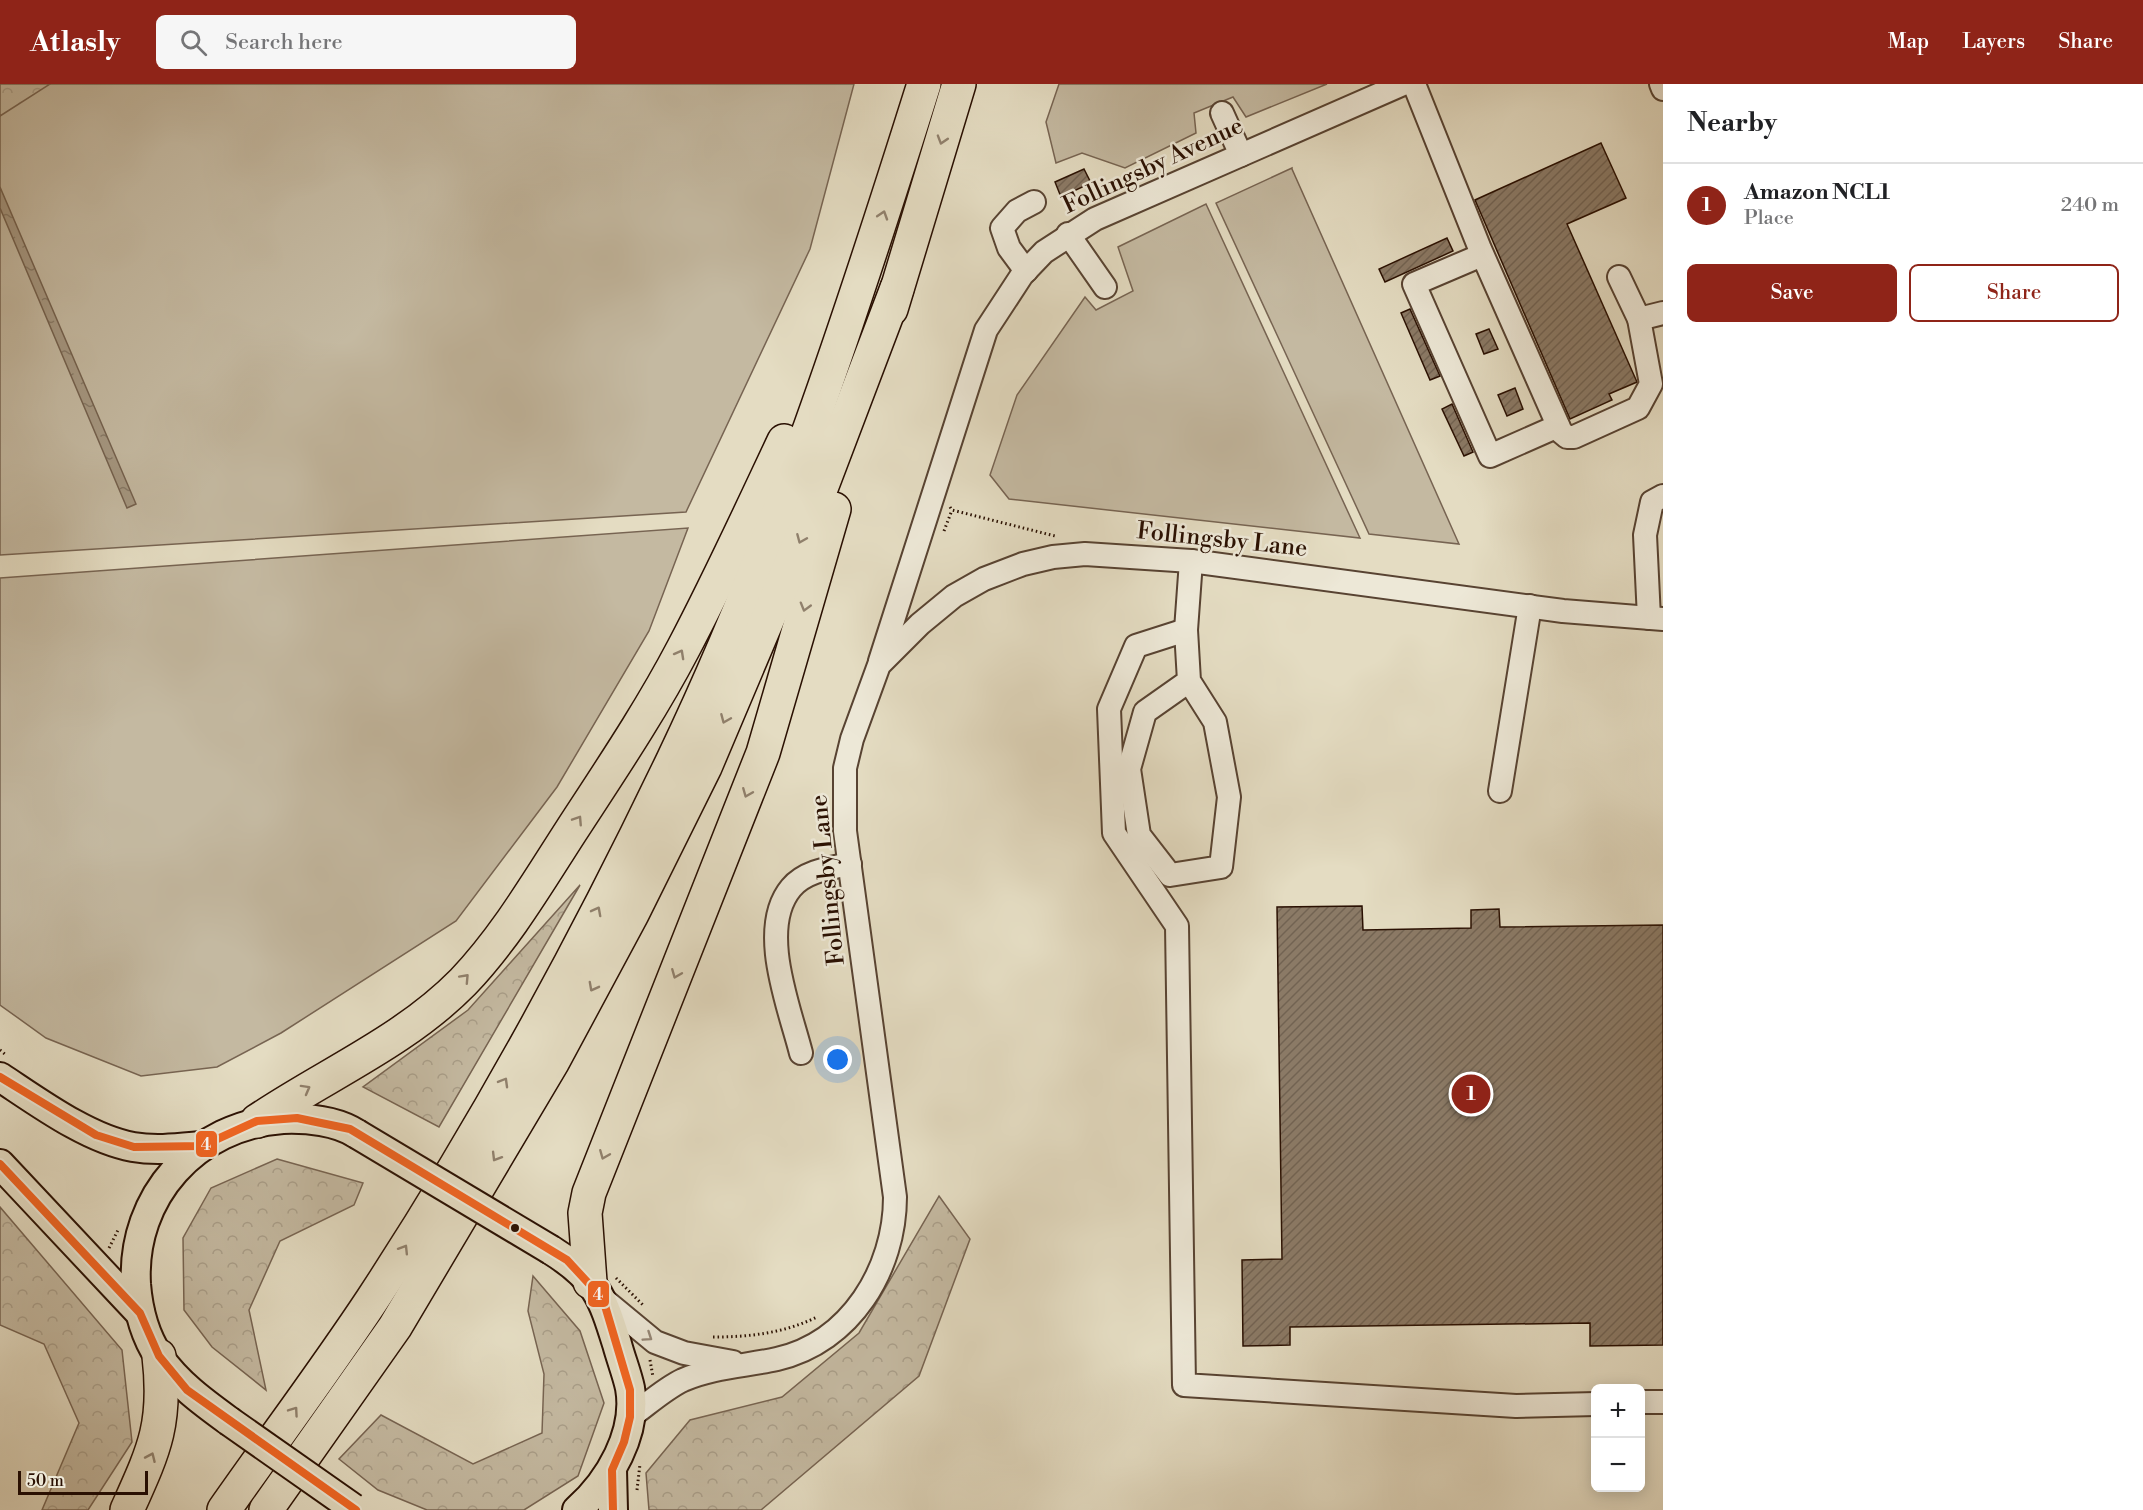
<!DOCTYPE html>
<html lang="en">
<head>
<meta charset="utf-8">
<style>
	:root { --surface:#fff; --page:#f6f6f6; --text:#202124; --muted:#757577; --line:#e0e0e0; --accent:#8f2418 }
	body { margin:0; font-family:"Libre Bodoni",serif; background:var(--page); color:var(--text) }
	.controls { position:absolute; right:18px; bottom:18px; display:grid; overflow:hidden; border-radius:9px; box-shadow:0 3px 15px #0003 }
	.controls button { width:54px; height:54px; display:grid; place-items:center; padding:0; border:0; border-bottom:2px solid var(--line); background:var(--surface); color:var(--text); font:30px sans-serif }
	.scale { position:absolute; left:18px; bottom:15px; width:130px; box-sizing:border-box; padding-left:6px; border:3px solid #2a1002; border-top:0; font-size:16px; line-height:21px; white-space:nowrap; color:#2a1002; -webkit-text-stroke:4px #ede8d7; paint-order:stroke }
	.you { position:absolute; left:838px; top:976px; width:21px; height:21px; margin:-15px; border:4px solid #fff; border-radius:50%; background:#1a73e8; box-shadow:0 0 0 9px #1a73e833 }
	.badge { display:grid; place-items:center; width:39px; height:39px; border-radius:50%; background:var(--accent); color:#fff; font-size:20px; font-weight:700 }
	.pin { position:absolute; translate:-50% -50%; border:3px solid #fff; box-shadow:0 2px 6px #0006 }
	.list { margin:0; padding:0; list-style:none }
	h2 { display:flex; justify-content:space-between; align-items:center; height:78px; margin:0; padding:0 24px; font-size:26px }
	h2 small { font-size:20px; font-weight:400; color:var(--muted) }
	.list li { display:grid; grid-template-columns:39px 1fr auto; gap:18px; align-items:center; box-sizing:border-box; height:84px; padding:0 24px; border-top:2px solid var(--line) }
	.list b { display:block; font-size:22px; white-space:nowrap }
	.list p { margin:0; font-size:20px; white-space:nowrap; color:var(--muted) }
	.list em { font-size:20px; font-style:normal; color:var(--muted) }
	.actions { display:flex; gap:12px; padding:18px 24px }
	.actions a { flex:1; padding:14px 0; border:2px solid var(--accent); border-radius:9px; text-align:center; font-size:21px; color:var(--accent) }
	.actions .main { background:var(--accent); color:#fff }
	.icon { flex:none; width:33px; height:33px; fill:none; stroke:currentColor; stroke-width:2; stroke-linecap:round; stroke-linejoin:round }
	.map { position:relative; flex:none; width:1663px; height:1426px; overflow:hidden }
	header { display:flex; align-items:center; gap:36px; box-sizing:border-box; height:84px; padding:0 30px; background:var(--accent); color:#fff }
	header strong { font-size:28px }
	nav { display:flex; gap:33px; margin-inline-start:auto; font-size:21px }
	.search { width:420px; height:54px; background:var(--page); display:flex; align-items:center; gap:15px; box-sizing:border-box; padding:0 21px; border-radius:9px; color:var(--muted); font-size:22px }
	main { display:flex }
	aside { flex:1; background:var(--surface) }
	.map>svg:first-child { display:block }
	.green { fill:#c4b9a1; stroke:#776452; stroke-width:1.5 }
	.forest { fill:url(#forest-crowns); stroke:#776452; stroke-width:1.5 }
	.water { fill:url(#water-ripples); stroke:#74614e; stroke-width:1.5 }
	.building { fill:url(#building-hatch); stroke:#2a1002; stroke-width:1.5 }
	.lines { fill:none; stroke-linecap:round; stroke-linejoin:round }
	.minor-casing { stroke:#584332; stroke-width:26 }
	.major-casing { stroke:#2a1002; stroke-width:32 }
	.highway-casing { stroke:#2a1002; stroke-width:36 }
	.path { stroke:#2a1002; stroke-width:3; stroke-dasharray:1.5 3; stroke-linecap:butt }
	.minor { stroke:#ede8d7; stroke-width:22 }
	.major { stroke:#e4dcc2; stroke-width:28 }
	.highway { stroke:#e4dcc2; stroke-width:33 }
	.major-bridge-casing { stroke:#2a1002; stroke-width:32; stroke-linecap:butt }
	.major-bridge { stroke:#e4dcc2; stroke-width:28 }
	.bus-1-casing { stroke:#ede8d7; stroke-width:12 }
	.bus-1 { stroke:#f26522; stroke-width:8 }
	.oneway { stroke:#90806c }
	.oneway2 { stroke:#958777 }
	.bus-dot { fill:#2a1002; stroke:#ede8d7; stroke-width:2 }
	.labels { text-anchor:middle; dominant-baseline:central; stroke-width:5; stroke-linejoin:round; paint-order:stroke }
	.street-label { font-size:24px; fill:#2a1002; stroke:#ede8d7 }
	.line-badge { stroke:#ede8d7; stroke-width:2 }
	.badge-label { font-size:16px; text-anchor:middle; font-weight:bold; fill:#fff }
</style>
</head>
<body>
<header>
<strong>Atlasly</strong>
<div class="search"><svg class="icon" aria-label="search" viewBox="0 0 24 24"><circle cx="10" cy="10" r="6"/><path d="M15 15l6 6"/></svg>Search here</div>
<nav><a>Map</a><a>Layers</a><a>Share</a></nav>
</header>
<main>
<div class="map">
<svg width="1663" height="1426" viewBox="0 0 1663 1426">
	<defs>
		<pattern id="forest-crowns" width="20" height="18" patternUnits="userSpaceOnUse" patternTransform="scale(1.5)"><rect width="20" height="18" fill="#c4b9a1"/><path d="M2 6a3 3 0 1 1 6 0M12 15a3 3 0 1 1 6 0" fill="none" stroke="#a99e89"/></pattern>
		<pattern id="water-ripples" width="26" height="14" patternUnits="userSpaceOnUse" patternTransform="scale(1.5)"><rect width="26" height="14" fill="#a59781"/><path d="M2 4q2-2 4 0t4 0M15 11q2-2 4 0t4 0" fill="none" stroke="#877a67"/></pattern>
		<pattern id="building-hatch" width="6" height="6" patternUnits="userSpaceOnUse" patternTransform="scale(1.5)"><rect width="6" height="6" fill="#8b7a66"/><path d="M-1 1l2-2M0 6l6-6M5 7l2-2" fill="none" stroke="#726352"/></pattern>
	</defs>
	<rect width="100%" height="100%" fill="#e4dcc2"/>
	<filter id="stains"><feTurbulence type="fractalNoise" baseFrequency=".00333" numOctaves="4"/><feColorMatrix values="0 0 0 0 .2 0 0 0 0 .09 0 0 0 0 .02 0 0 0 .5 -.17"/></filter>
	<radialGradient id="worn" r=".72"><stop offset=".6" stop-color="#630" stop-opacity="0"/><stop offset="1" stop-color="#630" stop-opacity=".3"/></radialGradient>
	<g class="green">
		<polygon points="0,0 854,0 810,165 686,428 0,471"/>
		<polygon points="1059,0 1327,0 1246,33 1233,13 1194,29 1196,49 1125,84 1082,69 1056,79 1046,38"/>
		<polygon points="1292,84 1292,85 1459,460 1369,450 1216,119"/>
		<polygon points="1206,120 1360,454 1009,415 990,391 1017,311 1085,213 1096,226 1133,207 1118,163"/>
		<polygon points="688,444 649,547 557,703 456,837 281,949 217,983 141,992 46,954 0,921 0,494"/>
	</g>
	<g class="forest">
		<polygon points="0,0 50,0 0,32"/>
		<polygon points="580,801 439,1043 363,1003 468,926"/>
		<polygon points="277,1075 363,1099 354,1121 280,1157 249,1226 266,1306 212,1263 184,1226 183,1154 211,1104"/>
		<polygon points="939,1112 970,1155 919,1292 761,1426 649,1426 646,1389 690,1336 782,1313 859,1249"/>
		<polygon points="0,1123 122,1266 132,1358 88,1426 42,1426 79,1339 44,1260 0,1241"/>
		<polygon points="533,1192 580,1247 604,1319 578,1392 524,1426 427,1426 378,1406 339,1375 381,1331 473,1380 542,1349 544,1290 528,1227"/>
	</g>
	<polygon class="water" points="0,103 136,420 127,424 0,124"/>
	<g class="building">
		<polygon points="1601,59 1626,114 1567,140 1637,298 1609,310 1612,316 1570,335 1475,116"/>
		<polygon points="1084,85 1091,99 1061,113 1055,98"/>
		<polygon points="1447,154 1453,167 1385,198 1379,185"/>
		<polygon points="1410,225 1440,292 1430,296 1401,229"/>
		<polygon points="1489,245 1498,265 1484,270 1476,250"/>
		<polygon points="1515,304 1523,325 1507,332 1498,311"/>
		<polygon points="1452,320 1473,368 1464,372 1442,325"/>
		<polygon points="1362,822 1363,846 1471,844 1471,826 1499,825 1500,843 1663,841 1663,1261 1590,1262 1590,1239 1290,1243 1290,1261 1243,1262 1242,1176 1282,1175 1277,823"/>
	</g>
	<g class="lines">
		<defs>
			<g id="minor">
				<polyline points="1414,0 1480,165 1561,348 1567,353 1574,353 1638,324 1651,300 1639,235 1619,193"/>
				<polyline points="1661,0 1663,5"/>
				<polyline points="1222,29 1241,71"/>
				<polyline points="1068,150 1105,203"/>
				<polyline points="1482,171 1414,200 1490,372 1558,342"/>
				<polyline points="1026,187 1009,164 1002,144 1017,127 1034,118"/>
				<polyline points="1639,235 1663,229"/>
				<polyline points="1649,534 1645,451 1652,418 1663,412"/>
				<polyline points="1186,546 1136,562 1109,625 1114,749 1177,842 1184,1301 1516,1322 1596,1320"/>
				<polyline points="880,577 986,246 1022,191 1044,168 1095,135 1403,0"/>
				<polyline points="1189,597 1145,628 1129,685 1139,751 1170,791 1221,783 1229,713 1215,638 1189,597 1186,546 1191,477"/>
				<polyline points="1500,707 1530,522"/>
				<path d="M 801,969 C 790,925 757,845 791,804 C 805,787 830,784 850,780"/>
				<polyline points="603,1215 655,1258 684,1269 733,1278"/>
				<polyline points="1640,1318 1663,1318"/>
				<path d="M 630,1333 C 647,1321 664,1305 683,1296 C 713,1283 745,1282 777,1275 C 851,1258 895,1185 895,1113 L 845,747 L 845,684 L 852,655 L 879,581 L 920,540 L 954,512 L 984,495 L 1023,480 L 1053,473 L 1085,470 L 1191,477 L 1563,527 L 1663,535"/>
			</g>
			<g id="major">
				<path d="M 0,993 C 38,1018 88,1055 133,1063 C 156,1067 179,1064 202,1062"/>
				<polyline points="0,1080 140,1229"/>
				<path d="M 551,1166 C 596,1194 602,1212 617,1260 C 621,1275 627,1290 630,1304 C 638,1349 609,1398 577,1426"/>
				<path d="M 229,1337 C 203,1318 178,1300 159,1273 C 145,1252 138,1225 136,1200 C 131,1112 196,1041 283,1035 C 307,1034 337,1037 357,1050"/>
				<polyline points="612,1386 613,1426"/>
			</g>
			<g id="highway">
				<polyline points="891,225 959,0"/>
				<path d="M 257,1037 C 325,991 404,958 463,898 C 506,853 538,798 571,747 C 610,687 650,628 683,565 C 719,497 751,427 784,357"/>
				<polyline points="590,1198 585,1129 589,1109 763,669 834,425"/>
				<path d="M 127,1426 C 154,1366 167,1340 159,1272"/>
				<path d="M 224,1426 C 273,1356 325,1287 372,1216 C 485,1044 584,862 673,676 C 777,459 852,229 924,0"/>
				<polyline points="266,1426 395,1243 553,977 632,830 705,683 804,449 897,204"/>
			</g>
		</defs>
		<use href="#minor" class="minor-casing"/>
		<use href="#major" class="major-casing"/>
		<use href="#highway" class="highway-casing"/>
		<g class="path">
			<polyline points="950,423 952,426 1055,452"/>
			<polyline points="944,447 952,426"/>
			<polyline points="0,966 6,971"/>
			<polyline points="109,1164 118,1146"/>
			<polyline points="616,1194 643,1221"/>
			<path d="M 713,1253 C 750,1253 784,1249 817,1233"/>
			<polyline points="650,1276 653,1293"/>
			<polyline points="637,1406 640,1380"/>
		</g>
		<use href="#minor" class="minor"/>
		<use href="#major" class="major"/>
		<use href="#highway" class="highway"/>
		<defs>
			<g id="major-bridge">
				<polyline points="357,1050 551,1166"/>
				<polyline points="229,1337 353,1424"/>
			</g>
		</defs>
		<use href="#major-bridge" class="major-bridge-casing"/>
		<use href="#major-bridge" class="major-bridge"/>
		<defs>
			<g id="bus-1">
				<polyline points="0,993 96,1051 134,1063 202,1062 257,1037 297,1034 350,1045 567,1176 603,1215 630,1306 630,1333 624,1358 612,1386 613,1426"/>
				<polyline points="0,1080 140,1229 159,1272 187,1306 356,1426"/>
			</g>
		</defs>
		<use href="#bus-1" class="bus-1-casing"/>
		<use href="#bus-1" class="bus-1"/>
	</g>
	<defs><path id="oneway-chevron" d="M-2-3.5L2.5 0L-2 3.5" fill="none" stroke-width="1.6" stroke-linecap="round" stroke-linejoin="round" transform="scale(1.5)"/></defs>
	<g class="oneway">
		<use href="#oneway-chevron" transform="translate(942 56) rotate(107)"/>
		<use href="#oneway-chevron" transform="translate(883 131) rotate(-72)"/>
		<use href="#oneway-chevron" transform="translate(801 455) rotate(113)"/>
		<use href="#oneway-chevron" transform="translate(805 523) rotate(106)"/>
		<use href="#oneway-chevron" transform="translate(680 570) rotate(-61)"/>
		<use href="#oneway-chevron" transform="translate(725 635) rotate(113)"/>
		<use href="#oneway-chevron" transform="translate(747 709) rotate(112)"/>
		<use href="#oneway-chevron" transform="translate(578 736) rotate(-57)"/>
		<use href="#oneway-chevron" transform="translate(597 827) rotate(-62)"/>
		<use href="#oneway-chevron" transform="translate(676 890) rotate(112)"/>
		<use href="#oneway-chevron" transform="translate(465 894) rotate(-47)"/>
		<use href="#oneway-chevron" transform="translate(593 903) rotate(118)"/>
		<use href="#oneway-chevron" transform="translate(504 998) rotate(-60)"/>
		<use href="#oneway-chevron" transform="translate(306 1005) rotate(-29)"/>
		<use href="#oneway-chevron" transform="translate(604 1071) rotate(112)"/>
		<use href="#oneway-chevron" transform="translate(496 1073) rotate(121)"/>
		<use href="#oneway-chevron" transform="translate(404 1165) rotate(-58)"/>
		<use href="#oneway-chevron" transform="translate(294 1327) rotate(-55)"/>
		<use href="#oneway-chevron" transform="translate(151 1373) rotate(-66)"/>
	</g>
	<use class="oneway2" href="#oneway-chevron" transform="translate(648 1253) rotate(34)"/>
	<circle class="bus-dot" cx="515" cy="1144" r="5"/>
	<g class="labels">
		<g class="street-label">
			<text transform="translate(1153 82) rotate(-25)">Follingsby Avenue</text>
			<text transform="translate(1222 456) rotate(6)">Follingsby Lane</text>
			<text transform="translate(828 796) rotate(-96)">Follingsby Lane</text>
		</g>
	</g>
	<g class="line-badge">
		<rect x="195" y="1046" width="23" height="28" rx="6" fill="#f26522"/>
		<rect x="587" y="1196" width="23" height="28" rx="6" fill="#f26522"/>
	</g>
	<g class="badge-label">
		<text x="206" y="1066">4</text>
		<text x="598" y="1216">4</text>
	</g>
	<rect width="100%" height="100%" filter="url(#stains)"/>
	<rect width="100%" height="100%" fill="url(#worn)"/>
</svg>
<div class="controls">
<button>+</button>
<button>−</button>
</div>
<div class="scale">50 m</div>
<div class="you"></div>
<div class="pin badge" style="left:1471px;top:1010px">1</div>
</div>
<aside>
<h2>Nearby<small></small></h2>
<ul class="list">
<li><span class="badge">1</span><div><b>Amazon NCL1</b><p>Place</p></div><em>240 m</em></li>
</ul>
<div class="actions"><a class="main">Save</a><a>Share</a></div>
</aside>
</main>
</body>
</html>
